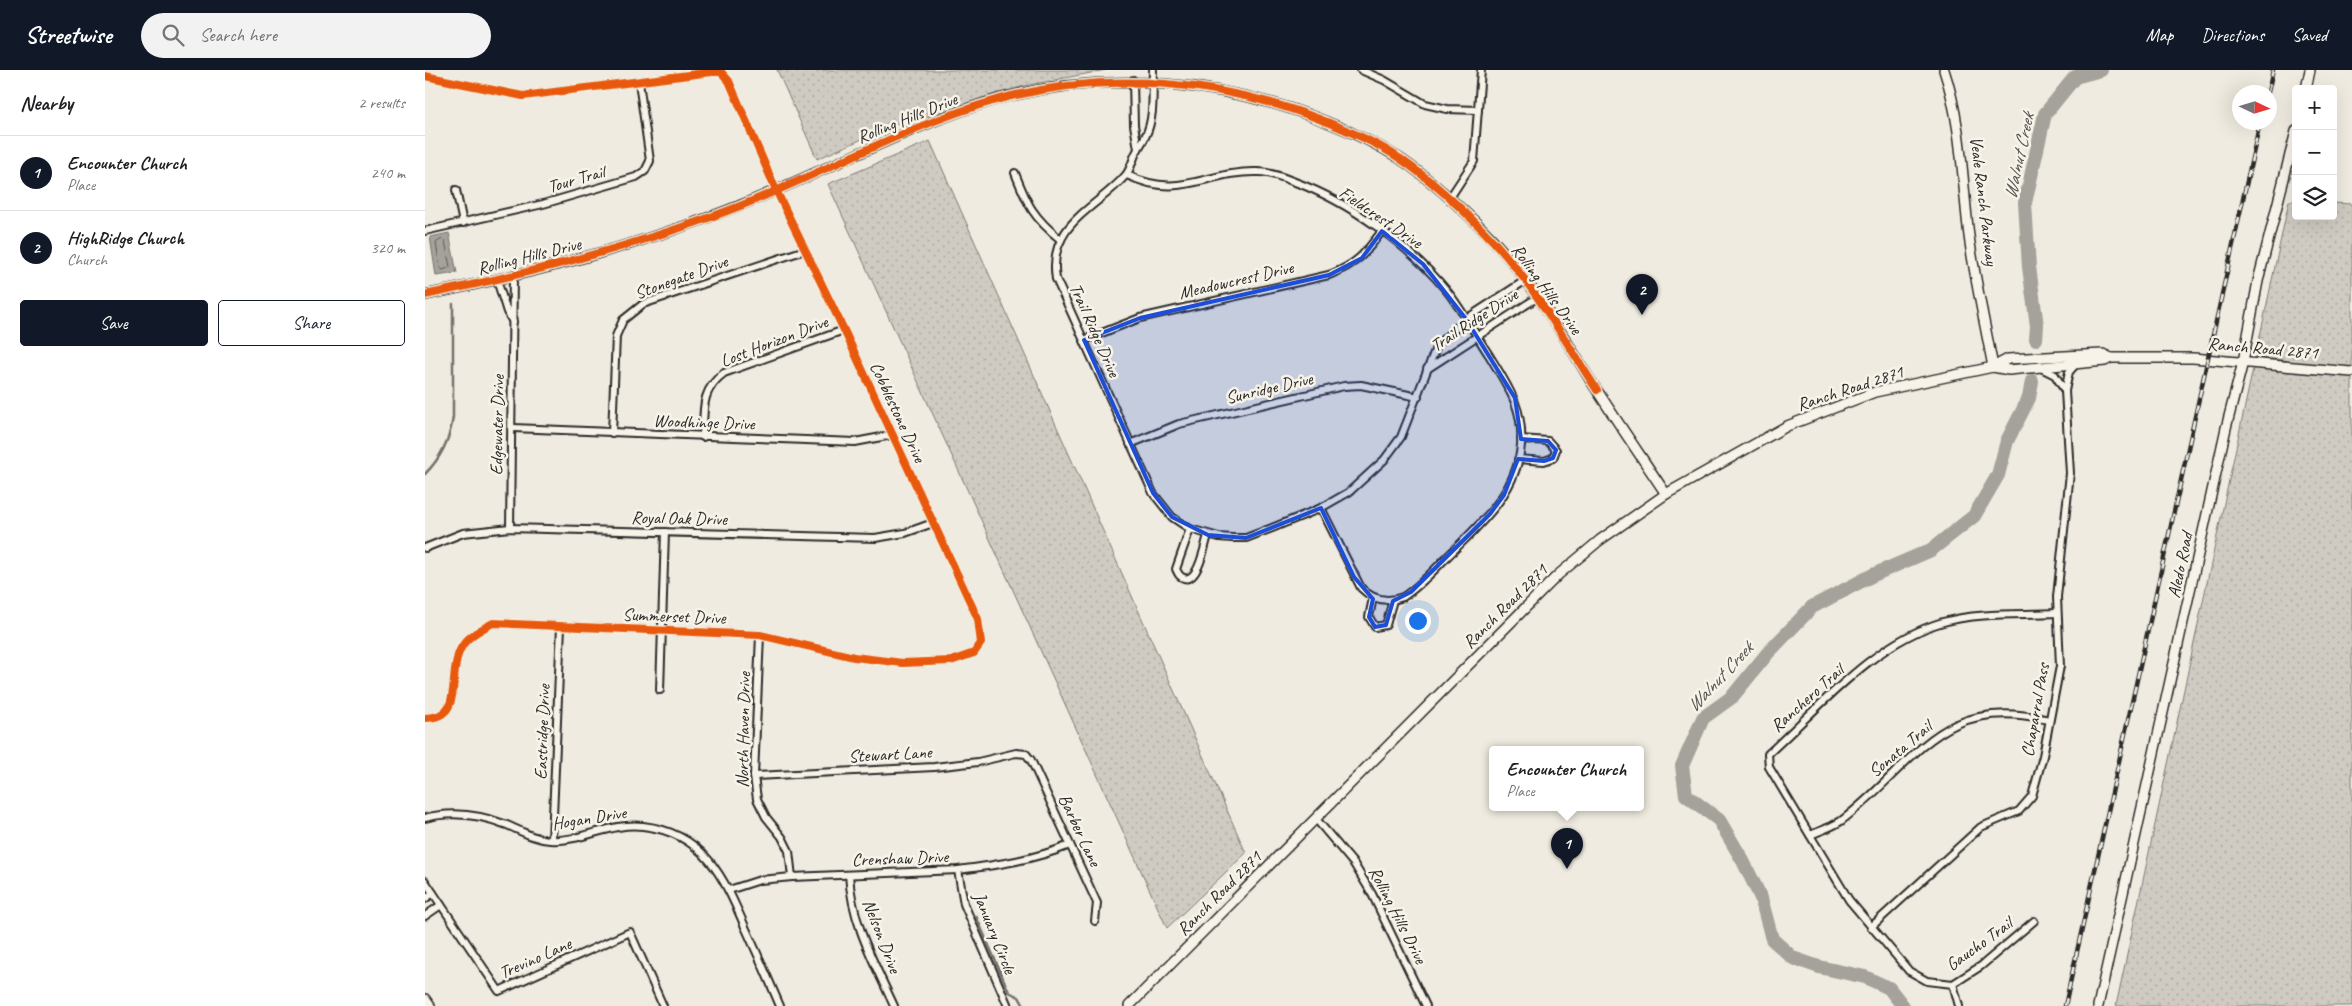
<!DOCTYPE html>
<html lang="en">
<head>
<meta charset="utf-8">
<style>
	:root { --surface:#fff; --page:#f2f2f2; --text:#202124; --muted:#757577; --line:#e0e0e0; --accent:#111827 }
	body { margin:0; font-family:Caveat,sans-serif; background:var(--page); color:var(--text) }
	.controls { position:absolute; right:15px; top:15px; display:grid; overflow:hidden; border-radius:5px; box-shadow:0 5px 20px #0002 }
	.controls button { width:45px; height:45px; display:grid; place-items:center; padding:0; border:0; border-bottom:1px solid var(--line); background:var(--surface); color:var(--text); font:25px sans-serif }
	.compass { position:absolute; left:1807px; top:15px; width:45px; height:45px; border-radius:50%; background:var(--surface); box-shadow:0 5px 20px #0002; rotate:94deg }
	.you { position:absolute; left:992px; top:550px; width:18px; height:18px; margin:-12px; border:4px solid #fff; border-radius:50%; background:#1a73e8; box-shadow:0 0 0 8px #1a73e833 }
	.badge { display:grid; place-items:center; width:32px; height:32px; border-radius:50%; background:var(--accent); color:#fff; font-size:16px; font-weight:700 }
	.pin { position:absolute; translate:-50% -41px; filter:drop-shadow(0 1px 2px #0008) }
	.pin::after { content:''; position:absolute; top:26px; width:18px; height:15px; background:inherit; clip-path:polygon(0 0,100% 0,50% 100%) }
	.popup { position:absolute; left:1064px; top:676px; width:155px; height:65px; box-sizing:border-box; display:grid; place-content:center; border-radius:5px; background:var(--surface); filter:drop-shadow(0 1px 4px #0005); font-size:16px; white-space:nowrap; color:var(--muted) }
	.popup b { font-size:19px; color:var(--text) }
	.popup::after { content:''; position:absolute; left:50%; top:100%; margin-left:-10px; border:10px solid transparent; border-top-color:var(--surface) }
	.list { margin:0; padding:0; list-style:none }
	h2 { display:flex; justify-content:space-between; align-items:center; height:65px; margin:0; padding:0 20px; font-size:21px }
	h2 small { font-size:16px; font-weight:400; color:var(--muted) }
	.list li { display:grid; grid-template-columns:32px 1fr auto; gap:15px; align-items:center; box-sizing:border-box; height:75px; padding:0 20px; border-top:1px solid var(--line) }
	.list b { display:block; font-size:19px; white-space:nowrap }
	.list p { margin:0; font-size:16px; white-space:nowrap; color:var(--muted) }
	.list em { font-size:16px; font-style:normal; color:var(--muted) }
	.actions { display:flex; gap:10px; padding:15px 20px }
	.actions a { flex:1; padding:11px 0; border:1px solid var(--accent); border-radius:5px; text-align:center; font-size:18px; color:var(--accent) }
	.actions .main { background:var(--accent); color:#fff }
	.icon { flex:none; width:28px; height:28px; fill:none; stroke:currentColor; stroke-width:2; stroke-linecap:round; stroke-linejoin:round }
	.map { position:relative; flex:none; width:1927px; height:936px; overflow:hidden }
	header { display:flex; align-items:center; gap:30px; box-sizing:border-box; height:70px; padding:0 25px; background:var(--accent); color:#fff }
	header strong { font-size:24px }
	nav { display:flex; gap:28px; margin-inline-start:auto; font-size:18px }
	.search { width:350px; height:45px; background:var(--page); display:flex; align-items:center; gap:12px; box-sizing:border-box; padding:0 18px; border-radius:28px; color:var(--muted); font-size:19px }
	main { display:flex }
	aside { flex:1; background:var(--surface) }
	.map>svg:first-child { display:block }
	.grass { fill:url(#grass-dots); stroke:#7d7b76 }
	.water { fill:#a4a29a; stroke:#74726e }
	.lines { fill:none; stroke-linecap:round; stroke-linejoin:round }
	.shore { stroke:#5b5b57; stroke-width:1 }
	.stream { stroke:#74726e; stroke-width:2.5 }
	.river { stroke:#a4a29a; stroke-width:14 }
	.minor-casing { stroke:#2b2b2b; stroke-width:10 }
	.tertiary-casing { stroke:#2b2b2b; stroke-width:12 }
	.secondary-casing { stroke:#2b2b2b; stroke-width:12 }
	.minor { stroke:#f7f3e8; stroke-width:6 }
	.tertiary { stroke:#f7f3e8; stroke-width:9 }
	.secondary { stroke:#f7f3e8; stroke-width:9 }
	.rail-casing { stroke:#2b2b2b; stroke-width:4.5 }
	.rail { stroke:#f7f3e8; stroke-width:2.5; stroke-dasharray:8; stroke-linecap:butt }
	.cycleway-casing { stroke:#f7f3e8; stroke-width:11 }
	.cycleway { stroke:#e8590c; stroke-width:8 }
	.marked { fill:#1d4ed8; fill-opacity:0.2; stroke:#1d4ed8; stroke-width:4; stroke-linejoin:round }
	.labels { text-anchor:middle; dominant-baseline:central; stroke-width:5; stroke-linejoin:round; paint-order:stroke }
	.street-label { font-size:18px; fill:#2b2b2b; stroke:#f7f3e8 }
	.water-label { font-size:19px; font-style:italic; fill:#555552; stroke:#f7f3e8 }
</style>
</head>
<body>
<header>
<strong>Streetwise</strong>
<div class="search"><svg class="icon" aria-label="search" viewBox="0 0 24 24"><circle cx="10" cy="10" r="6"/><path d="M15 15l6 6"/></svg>Search here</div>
<nav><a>Map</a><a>Directions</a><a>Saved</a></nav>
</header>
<main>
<aside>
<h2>Nearby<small>2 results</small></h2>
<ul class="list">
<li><span class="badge">1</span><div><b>Encounter Church</b><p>Place</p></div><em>240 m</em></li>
<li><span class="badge">2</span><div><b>HighRidge Church</b><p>Church</p></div><em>320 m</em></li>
</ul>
<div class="actions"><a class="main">Save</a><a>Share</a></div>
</aside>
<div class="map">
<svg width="1927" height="936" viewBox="0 0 1927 936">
	<defs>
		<pattern id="grass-dots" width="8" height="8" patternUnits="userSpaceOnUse" patternTransform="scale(1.25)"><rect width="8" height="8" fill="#cfcbc2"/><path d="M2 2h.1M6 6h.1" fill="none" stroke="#b2aea7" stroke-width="1.8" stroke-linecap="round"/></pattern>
	</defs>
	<rect width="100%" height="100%" fill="#efebe0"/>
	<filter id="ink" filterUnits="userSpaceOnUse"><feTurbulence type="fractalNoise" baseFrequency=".02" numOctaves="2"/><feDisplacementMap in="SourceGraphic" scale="10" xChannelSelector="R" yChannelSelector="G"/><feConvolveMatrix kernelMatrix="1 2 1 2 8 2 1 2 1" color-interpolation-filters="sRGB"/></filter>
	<g filter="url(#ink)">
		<g class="grass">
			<polygon points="352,0 681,0 599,16 496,48 494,44 392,89"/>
			<polygon points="505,71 821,783 742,858 403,114"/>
			<polygon points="1864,131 1871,131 1871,146 1908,146 1908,133 1927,134 1927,936 1691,936"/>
		</g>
		<polygon class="water" points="24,163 32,203 11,206 5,167"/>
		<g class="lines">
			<polygon class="shore" points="18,169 20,171 25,197 18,200 15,198 11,173"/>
			<g class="stream">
				<path d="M 0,404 C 16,388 25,369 28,347 L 28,234"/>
				<polyline points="551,846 584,922 594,927 599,936"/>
			</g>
			<g class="river">
				<polyline points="1611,269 1612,256 1604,197 1600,133 1620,44 1650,7 1676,0"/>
				<polyline points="1478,936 1464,918 1440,907 1394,897 1368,888 1347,869 1336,828 1318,791 1294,750 1261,725 1257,696 1278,648 1307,627 1342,584 1387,537 1448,505 1506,480 1549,446 1573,405 1582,371 1604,328 1607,311"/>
			</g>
			<defs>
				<g id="minor">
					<path d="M 728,0 C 727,20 730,47 721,65 C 718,72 713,78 710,85 C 707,92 705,101 700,106 C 671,139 622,154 631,209 L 728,423 L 747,447 L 765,459 L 794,467 L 807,468 L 821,468 L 847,458 L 896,438 L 924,422 L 959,390 L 976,367 L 1012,275 L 1041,249 L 1101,210"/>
					<polyline points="936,0 959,10 1000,34 1022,39 1053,40"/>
					<path d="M 0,6 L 98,26 L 287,2 L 296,2 L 304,11 L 351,120 L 419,260 L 553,549 L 556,573 L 549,583 L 526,591 L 478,593 L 429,587 L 335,565 L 68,553 C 55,560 41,567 35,580 C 22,606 40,648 0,648"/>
					<polyline points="708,10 709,55 713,79"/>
					<path d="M 590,103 C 603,136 608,147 636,170"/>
					<path d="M 702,105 C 756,131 782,100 834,102 C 845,102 860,108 870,112 C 925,132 986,177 1022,221 C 1038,241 1050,264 1064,285 C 1082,315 1099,338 1096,375 C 1092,423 1055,454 1023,486 C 1009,500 995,516 978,527 C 962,533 948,530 936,518 L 896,438"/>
					<polyline points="31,120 38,153"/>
					<polyline points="1024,129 1049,91 1056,0"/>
					<polyline points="0,161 118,134 211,107 220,101 225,91 214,12"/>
					<polyline points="72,210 82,242 88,252"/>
					<path d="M 659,270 L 715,248 L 904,205 C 932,194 939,185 957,161"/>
					<polyline points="1616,298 1630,305 1640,321"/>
					<polyline points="1002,299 1113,227"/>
					<polyline points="88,358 430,372 467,365"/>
					<polyline points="187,363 191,266 198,250 218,234 380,180"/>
					<path d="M 278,367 C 279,340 275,321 299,303 L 419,260"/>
					<polyline points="705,374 754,354 919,316 936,315 993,327"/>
					<polyline points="1093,389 1119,391 1128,388 1131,380 1123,371 1096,369"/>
					<polyline points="85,458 88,206"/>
					<path d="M 765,459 L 751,499 C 753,503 754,507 759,508 C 773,513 780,475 783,465"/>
					<polyline points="0,478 38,463 85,458 450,468 480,463 508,453"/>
					<polyline points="948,528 944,547 950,557 961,555 968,530"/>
					<polyline points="335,565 329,706 332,729 341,747 357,767 364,781 367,807"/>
					<polyline points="235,620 240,462"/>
					<polyline points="329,706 509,697 553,692 591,683 601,684 606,690 672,833 670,851"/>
					<path d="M 0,748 C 27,741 56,745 82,755 C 96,761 109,769 125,770 C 157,772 185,752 218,756 C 280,763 299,808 321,859 C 333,885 344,910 355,936"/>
					<polyline points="891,749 929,794 947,824 1001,936"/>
					<path d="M 1385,765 C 1395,761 1407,757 1416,751 C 1491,694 1514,623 1624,650"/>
					<polyline points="127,770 136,556"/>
					<polyline points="533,800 539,834 583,936"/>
					<path d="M 424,805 C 427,854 449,892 469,936"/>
					<polyline points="0,811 74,921 205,862 238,936"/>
					<path d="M 304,820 L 335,810 L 367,807 L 533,800 C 572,795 608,790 645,775"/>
					<polyline points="0,829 8,823"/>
					<polyline points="0,846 16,835"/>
					<path d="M 1609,851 L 1556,896 L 1528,914 L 1502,911 L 1484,901 L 1424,830 L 1344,697 L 1343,684 C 1395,637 1449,572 1518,552 C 1554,542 1596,545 1632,543"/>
					<polyline points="1446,857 1556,757 1594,741 1607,726 1618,686 1635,596 1632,527 1645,403 1640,321 1644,302 1651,294"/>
					<polyline points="1528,914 1534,936"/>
				</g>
				<g id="tertiary">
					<path d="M 1519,0 C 1537,54 1537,110 1544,166 C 1550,210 1560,254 1568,297"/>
					<polyline points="1881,19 1885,0"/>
					<path d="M 0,225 C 107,203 214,176 316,135 C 402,101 484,55 573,29 C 682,0 798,10 902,52 C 927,62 952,74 974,88 C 1008,111 1040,141 1068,170 C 1106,212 1135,260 1164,308 C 1189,347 1215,385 1241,424"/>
					<polyline points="0,929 5,936"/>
					<polyline points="1673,936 1801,358 1818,292 1833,211 1871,61"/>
				</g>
				<g id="secondary">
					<polyline points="1568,297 1584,300 1680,291 1686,288"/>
					<polyline points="704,936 1133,505 1175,470 1241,424 1362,356 1450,322 1568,297 1583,289 1678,284 1686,288 1768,288 1927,302"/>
				</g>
			</defs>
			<use href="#minor" class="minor-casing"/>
			<use href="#tertiary" class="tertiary-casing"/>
			<use href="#secondary" class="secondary-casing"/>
			<use href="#minor" class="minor"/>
			<use href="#tertiary" class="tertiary"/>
			<use href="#secondary" class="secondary"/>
			<defs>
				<g id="rail">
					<polyline points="1843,22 1848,0"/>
					<polyline points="1640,936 1835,52"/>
				</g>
			</defs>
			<use href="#rail" class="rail-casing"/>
			<use href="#rail" class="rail"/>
			<defs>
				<g id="cycleway">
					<path d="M 0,6 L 98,26 L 287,2 L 296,2 L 304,11 L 351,120 L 419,260 L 553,549 L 556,573 L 549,583 L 526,591 L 478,593 L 429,587 L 335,565 L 68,553 C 55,560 41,567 35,580 C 22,606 40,648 0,648"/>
					<path d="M 0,225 C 107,203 213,176 315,136 C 402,101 485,54 575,29 C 683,0 798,10 902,52 C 926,62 952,73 974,88 C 1008,111 1041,142 1069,172 C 1110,217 1139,269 1172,320"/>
				</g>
			</defs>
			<use href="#cycleway" class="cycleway-casing"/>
			<use href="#cycleway" class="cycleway"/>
		</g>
	</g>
	<path class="marked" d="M 957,161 L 998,194 L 1041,249 L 1090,328 L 1096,369 L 1123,371 L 1131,380 L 1128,388 L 1119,391 L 1093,389 L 1079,425 L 1065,444 L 986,522 L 968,531 L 961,555 L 950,557 L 944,547 L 948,529 L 929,507 L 896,438 L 821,468 L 783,465 L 747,447 L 728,423 L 659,270 L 715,248 L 904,205 L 937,188 Z"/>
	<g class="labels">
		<g class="street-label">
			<text transform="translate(482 48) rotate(-22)">Rolling Hills Drive</text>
			<text transform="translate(151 109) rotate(-16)">Tour Trail</text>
			<text transform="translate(1559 131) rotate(83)">Veale Ranch Parkway</text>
			<text transform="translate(956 147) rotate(34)">Fieldcrest Drive</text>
			<text transform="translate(104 186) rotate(-14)">Rolling Hills Drive</text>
			<text transform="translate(256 207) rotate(-20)">Stonegate Drive</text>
			<text transform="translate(811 210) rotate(-13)">Meadowcrest Drive</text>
			<text transform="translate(1122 219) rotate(54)">Rolling Hills Drive</text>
			<text transform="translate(1049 250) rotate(-33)">Trail Ridge Drive</text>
			<text transform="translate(670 260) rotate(66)">Trail Ridge Drive</text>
			<text transform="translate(349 271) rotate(-21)">Lost Horizon Drive</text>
			<text transform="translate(1838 278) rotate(5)">Ranch Road 2871</text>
			<text transform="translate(844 318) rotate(-13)">Sunridge Drive</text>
			<text transform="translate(1425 318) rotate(-18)">Ranch Road 2871</text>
			<text transform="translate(473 342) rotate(65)">Cobblestone Drive</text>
			<text transform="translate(279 352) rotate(2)">Woodhinge Drive</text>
			<text transform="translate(72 355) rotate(-89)">Edgewater Drive</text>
			<text transform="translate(254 448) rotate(1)">Royal Oak Drive</text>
			<text transform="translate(1755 495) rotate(-78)">Aledo Road</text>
			<text transform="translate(1080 536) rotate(-45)">Ranch Road 2871</text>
			<text transform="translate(249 546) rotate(2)">Summerset Drive</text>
			<text transform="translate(1382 628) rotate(-42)">Ranchero Trail</text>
			<text transform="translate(1610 640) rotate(-80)">Chaparral Pass</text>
			<text transform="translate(318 660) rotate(-89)">North Haven Drive</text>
			<text transform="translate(117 662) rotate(-88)">Eastridge Drive</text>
			<text transform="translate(1475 679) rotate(-40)">Sonata Trail</text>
			<text transform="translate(465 684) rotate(-3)">Stewart Lane</text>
			<text transform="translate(164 748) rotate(-9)">Hogan Drive</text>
			<text transform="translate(655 760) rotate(65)">Barber Lane</text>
			<text transform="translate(475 788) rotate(-2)">Crenshaw Drive</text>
			<text transform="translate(794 823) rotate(-45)">Ranch Road 2871</text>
			<text transform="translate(973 845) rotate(63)">Rolling Hills Drive</text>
			<text transform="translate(570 863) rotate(68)">January Circle</text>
			<text transform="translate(457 866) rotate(69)">Nelson Drive</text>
			<text transform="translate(1554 874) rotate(-36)">Gaucho Trail</text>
			<text transform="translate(110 888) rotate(-24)">Trevino Lane</text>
		</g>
		<g class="water-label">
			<text transform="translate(1594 86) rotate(-78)">Walnut Creek</text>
			<text transform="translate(1295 607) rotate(-47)">Walnut Creek</text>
		</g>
	</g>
</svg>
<div class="controls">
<button>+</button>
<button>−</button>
<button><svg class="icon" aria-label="layers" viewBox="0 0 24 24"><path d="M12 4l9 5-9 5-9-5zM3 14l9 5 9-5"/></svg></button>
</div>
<svg class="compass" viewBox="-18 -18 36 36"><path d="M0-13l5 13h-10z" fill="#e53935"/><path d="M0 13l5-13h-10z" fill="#757577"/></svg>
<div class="you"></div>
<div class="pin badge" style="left:1142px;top:799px">1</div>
<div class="popup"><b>Encounter Church</b>Place</div>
<div class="pin badge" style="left:1217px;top:245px">2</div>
</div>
</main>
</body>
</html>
